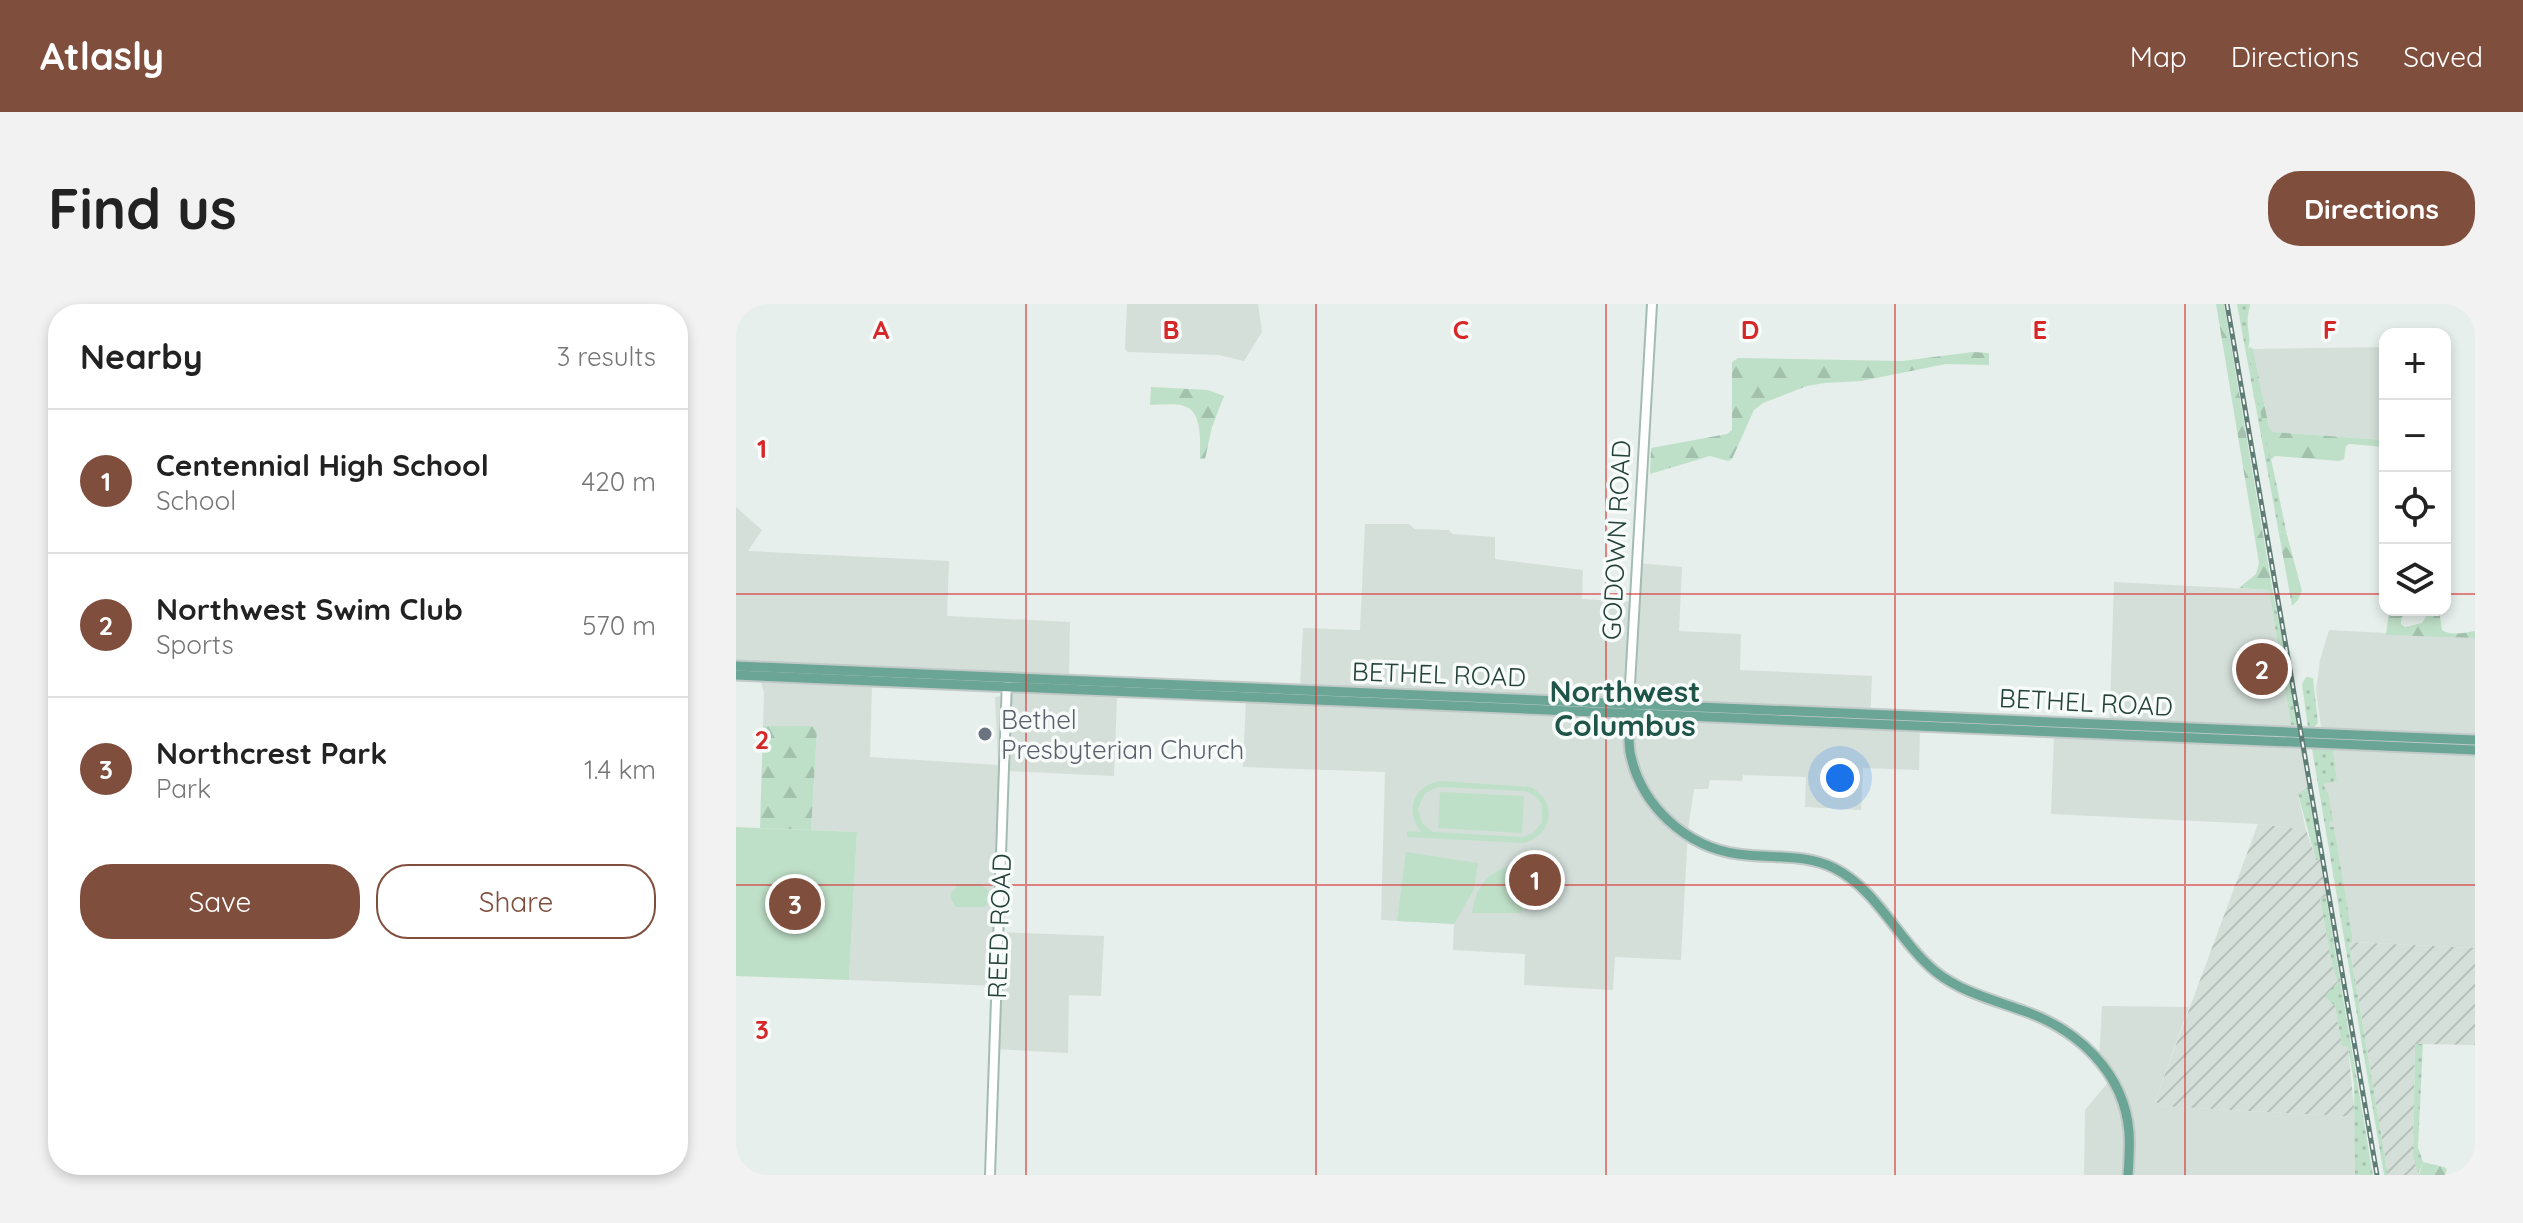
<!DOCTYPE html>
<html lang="en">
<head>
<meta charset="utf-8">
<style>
	:root { --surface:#fff; --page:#f2f2f2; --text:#222; --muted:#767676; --line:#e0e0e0; --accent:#804e3d }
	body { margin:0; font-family:Quicksand,sans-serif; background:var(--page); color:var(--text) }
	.controls { position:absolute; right:24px; top:24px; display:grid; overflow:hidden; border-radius:16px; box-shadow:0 4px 12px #0003 }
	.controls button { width:72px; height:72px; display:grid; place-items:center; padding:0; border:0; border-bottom:2px solid var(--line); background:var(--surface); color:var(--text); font:40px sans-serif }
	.you { position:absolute; left:1104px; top:474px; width:28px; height:28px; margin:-20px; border:6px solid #fff; border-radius:50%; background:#1a73e8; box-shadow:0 0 0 12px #1a73e833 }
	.badge { display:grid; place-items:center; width:52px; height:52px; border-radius:50%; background:var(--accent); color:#fff; font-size:26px; font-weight:700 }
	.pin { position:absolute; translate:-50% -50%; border:4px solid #fff; box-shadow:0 2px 8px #0006 }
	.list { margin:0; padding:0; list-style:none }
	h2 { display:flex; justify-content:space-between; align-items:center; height:104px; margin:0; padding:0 32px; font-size:34px }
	h2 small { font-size:26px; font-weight:400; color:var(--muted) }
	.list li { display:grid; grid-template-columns:52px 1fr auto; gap:24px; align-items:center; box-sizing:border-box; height:144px; padding:0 32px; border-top:2px solid var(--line) }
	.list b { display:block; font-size:30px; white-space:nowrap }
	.list p { margin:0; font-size:26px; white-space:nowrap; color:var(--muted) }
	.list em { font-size:26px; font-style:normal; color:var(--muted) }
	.actions { display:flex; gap:16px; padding:24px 32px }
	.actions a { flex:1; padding:18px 0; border:2px solid var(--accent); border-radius:32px; text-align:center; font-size:28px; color:var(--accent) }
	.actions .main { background:var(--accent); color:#fff }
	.icon { flex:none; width:44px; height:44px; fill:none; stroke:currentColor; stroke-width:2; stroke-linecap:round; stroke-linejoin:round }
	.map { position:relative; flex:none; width:1739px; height:871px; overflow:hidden; border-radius:32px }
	header { display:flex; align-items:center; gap:48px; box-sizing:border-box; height:112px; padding:0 40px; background:var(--accent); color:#fff }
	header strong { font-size:38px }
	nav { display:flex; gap:44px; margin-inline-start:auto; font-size:28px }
	.intro { display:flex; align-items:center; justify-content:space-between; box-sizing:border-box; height:192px; padding:0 48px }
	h1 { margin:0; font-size:56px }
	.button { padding:20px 36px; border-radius:32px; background:var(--accent); color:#fff; font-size:28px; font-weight:700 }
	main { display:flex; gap:48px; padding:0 48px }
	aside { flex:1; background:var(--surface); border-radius:32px; box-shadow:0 4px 12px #0003 }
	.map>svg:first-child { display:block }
	.built { fill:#d4dfda }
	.industrial { fill:url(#industrial-furrows) }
	.grass { fill:url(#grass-dots) }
	.forest { fill:url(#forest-firs) }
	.green { fill:#bfe0c8; fill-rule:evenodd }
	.water { fill:url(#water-waves) }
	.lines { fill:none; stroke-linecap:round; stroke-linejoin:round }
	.secondary-casing { stroke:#a4bbb3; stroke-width:12 }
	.primary-casing { stroke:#c2cac8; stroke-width:13 }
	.secondary { stroke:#fff; stroke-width:8 }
	.primary { stroke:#6aa596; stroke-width:9 }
	.rail-casing { stroke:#5f7d75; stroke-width:5 }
	.rail { stroke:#f7fbf9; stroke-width:2; stroke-dasharray:6; stroke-linecap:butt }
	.grid { fill:none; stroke:#d62828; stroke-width:2; stroke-opacity:0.55 }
	.worship-dot { fill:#6b7280; stroke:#f7fbf9; stroke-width:3 }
	.labels { text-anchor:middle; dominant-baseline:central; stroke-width:7; stroke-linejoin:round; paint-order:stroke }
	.street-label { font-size:26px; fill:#24423a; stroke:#f7fbf9 }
	.worship-label { font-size:26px; fill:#5b616d; stroke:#f7fbf9; text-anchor:start }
	.quarter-label { font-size:30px; font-weight:bold; fill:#1f5548; stroke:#f7fbf9 }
	.grid-label { font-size:26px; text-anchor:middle; font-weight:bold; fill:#d62828; stroke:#f7fbf9; stroke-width:7; stroke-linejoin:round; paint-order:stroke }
</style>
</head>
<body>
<header>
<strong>Atlasly</strong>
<nav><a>Map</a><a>Directions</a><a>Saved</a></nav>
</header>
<div class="intro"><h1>Find us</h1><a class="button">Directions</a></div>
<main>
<aside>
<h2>Nearby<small>3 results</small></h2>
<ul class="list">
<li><span class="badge">1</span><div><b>Centennial High School</b><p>School</p></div><em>420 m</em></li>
<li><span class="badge">2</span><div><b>Northwest Swim Club</b><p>Sports</p></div><em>570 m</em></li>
<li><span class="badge">3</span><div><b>Northcrest Park</b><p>Park</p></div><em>1.4 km</em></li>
</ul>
<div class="actions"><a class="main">Save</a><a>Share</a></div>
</aside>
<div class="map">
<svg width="1739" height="871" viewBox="0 0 1739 871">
	<defs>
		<pattern id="industrial-furrows" width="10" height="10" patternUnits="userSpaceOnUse" patternTransform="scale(2)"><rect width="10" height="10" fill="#d4dfda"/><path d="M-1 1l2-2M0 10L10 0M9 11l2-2" fill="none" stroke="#b6c1bc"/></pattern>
		<pattern id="grass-dots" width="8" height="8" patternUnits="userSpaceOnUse" patternTransform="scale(2)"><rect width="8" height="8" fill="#bfe0c8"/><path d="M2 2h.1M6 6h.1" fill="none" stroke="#a4c1ad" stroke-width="1.8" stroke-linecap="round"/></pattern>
		<pattern id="forest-firs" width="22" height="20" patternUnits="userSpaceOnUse" patternTransform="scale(2)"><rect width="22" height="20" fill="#bfe0c8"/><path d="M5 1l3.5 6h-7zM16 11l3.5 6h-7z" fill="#a4c1ad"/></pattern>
		<pattern id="water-waves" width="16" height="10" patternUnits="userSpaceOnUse" patternTransform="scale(2)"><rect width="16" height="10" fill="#8ec9d4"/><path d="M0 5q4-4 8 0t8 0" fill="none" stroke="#74a5ad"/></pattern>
	</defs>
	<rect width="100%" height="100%" fill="#e6efeb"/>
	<g class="built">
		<polygon points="391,0 522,0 526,28 508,57 483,51 392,48 389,45"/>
		<polygon points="1649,43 1649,136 1537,128 1533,123 1517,45"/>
		<polygon points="0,203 26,226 12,247 213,257 211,312 334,318 333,370 253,369 0,358"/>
		<polygon points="629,220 673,220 679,225 713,226 716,230 759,233 759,255 847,266 846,295 899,298 902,259 946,263 943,327 1005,330 1004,366 1136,372 1134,422 1184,424 1183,466 1127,464 1125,506 1069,503 1070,473 1007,471 1006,477 974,476 972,485 958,485 952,526 945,656 879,653 877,686 788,681 789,650 717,646 718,620 645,616 649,468 507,463 510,395 798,406 878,415 884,418 883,395 564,382 567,324 624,326"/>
		<polygon points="1378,278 1533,286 1555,421 1563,421 1573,482 1562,491 1570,526 1522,520 1315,510 1318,431 1373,434"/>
		<polygon points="1593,326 1739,334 1739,644 1616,638 1598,524 1594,524 1593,517 1597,517 1587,479 1601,477 1597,446 1588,445 1580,386 1584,356"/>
		<polygon points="24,375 136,381 134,453 262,461 259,393 283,389 381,394 378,472 269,467 263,628 368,632 365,692 333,691 332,749 258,745 261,682 113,676 121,528 75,526 81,427 76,422 27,422 28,389"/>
		<polygon points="1366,702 1453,703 1419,797 1425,802 1619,813 1619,871 1348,871 1349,806 1375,775 1363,757"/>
	</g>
	<g class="industrial">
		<polygon points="1522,520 1570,526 1580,555 1584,555 1590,592 1584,595 1597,665 1602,678 1599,702 1606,742 1612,743 1619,813 1425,802 1419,797"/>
		<polygon points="1613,638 1739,644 1739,741 1679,740 1677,852 1683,871 1652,871"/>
	</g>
	<g class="grass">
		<path d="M 1501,0 L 1514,0 C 1514,4 1512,8 1512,12 C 1510,24 1516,34 1512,44 L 1551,231 L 1545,227 L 1543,230 Z"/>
		<polygon points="1536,283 1563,421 1555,421 1533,286"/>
		<polygon points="1570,373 1577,374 1582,419 1577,424 1572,424 1566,380"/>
		<polygon points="1576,445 1597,445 1601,477 1588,480 1589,486 1592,488 1597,517 1593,518 1594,523 1598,523 1616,631 1616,638 1613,639 1652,871 1648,871"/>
		<polygon points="1573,482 1584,555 1580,556 1562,490"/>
		<polygon points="1590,592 1637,871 1619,871 1618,780 1612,743 1606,742 1599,702 1589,692 1602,678 1597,665 1584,595"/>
		<polygon points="1679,740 1687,740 1682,843 1687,858 1682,870 1677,852"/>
	</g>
	<g class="forest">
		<polygon points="1480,0 1488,0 1536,283 1533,286 1503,284 1520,270 1523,259"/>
		<polygon points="1514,43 1517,45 1533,123 1537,128 1649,136 1649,143 1613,140 1610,142 1608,155 1603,157 1539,152 1536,155 1533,152 1512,44"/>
		<polygon points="1237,48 1253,49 1253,61 1210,60 1125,77 1088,79 1071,82 1027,99 1018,106 996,155 992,157 974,152 914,170 915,144 991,130 996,126 996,58 1002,54 1166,57"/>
		<path d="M 415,83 L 472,86 L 488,92 L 476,123 L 469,155 L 464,155 C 464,139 467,107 448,102 C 438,99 424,101 414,101 Z"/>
		<polygon points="1545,227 1551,231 1566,287 1562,296 1556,302 1543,230"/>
		<path d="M 1653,306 L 1675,306 L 1665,314 L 1665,320 L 1669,323 L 1686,319 L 1694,306 L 1703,306 L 1706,326 C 1715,332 1728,329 1739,327 L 1739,334 L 1650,331 Z"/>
		<polygon points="27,422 76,422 81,427 75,526 24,524"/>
		<polygon points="1687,858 1708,863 1711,865 1709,871 1683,871"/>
	</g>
	<g class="green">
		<path d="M 706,477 L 795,483 C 822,498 817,531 788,539 L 671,533 L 671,527 L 685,528 C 668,506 678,480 706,477 ZM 702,483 L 789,487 L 799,492 L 806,501 L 806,518 L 797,529 L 787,533 L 697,528 L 686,519 L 682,505 L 689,489 Z"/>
		<polygon points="704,488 788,492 786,529 702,524"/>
		<polygon points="0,523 121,528 113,676 0,672"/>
		<polygon points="670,548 742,559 738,585 718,620 661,617"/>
		<path d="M 786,561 L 786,609 L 736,609 C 739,580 756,562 786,561 Z"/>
		<polygon points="219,580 245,580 255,589 255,599 247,603 220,603 215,595 215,589 221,583"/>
	</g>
	<polygon class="water" points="1509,347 1536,349 1534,373 1544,374 1543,388 1516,386 1518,358 1508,357"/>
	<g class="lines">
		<defs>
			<g id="secondary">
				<polyline points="893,398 916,0"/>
				<polyline points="254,871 271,376"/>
			</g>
			<g id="primary">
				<polyline points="0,362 1739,436"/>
				<polyline points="0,371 1739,446"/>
				<path d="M 893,406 C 893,420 892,434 894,448 C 904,501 950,543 1002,550 C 1034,555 1068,549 1098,564 C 1142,586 1162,637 1200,668 C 1225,688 1258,696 1288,707 C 1342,726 1388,768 1393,828 C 1394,843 1393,857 1392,871"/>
			</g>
		</defs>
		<use href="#secondary" class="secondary-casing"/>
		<use href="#primary" class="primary-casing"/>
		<use href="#secondary" class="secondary"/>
		<use href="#primary" class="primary"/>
		<defs>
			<polyline id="rail" points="1491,0 1641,871"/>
		</defs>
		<use href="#rail" class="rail-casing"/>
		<use href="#rail" class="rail"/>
	</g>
	<path class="grid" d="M 290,0 L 290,871M 580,0 L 580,871M 870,0 L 870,871M 1159,0 L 1159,871M 1449,0 L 1449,871M 0,290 L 1649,290M 1709,290 L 1739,290M 0,581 L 1739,581"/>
	<circle class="worship-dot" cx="249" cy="430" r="8"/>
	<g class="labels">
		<g class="street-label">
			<text transform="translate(880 236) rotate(-87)">GODOWN ROAD</text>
			<text transform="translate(703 370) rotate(2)">BETHEL ROAD</text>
			<text transform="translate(1350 398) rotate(3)">BETHEL ROAD</text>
			<text transform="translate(263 622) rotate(-88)">REED ROAD</text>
		</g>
		<g class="worship-label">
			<text x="265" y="415">Bethel<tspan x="265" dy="30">Presbyterian Church</tspan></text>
		</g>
		<g class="quarter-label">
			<text x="889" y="387">Northwest<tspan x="889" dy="34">Columbus</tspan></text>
		</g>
	</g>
	<g class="grid-label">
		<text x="145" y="35">A</text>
		<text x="435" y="35">B</text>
		<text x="725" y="35">C</text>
		<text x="1014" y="35">D</text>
		<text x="1304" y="35">E</text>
		<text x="1594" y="35">F</text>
		<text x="26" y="154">1</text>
		<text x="26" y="445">2</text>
		<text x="26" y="735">3</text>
	</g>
</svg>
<div class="controls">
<button>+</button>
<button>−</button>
<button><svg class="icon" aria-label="locate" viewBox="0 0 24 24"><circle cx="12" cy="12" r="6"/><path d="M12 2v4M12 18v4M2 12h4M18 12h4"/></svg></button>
<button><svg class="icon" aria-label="layers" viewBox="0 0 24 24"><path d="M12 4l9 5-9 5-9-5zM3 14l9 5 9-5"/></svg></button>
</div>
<div class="you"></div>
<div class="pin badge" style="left:799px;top:576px">1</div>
<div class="pin badge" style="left:1526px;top:365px">2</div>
<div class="pin badge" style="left:59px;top:600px">3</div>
</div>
</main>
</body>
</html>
